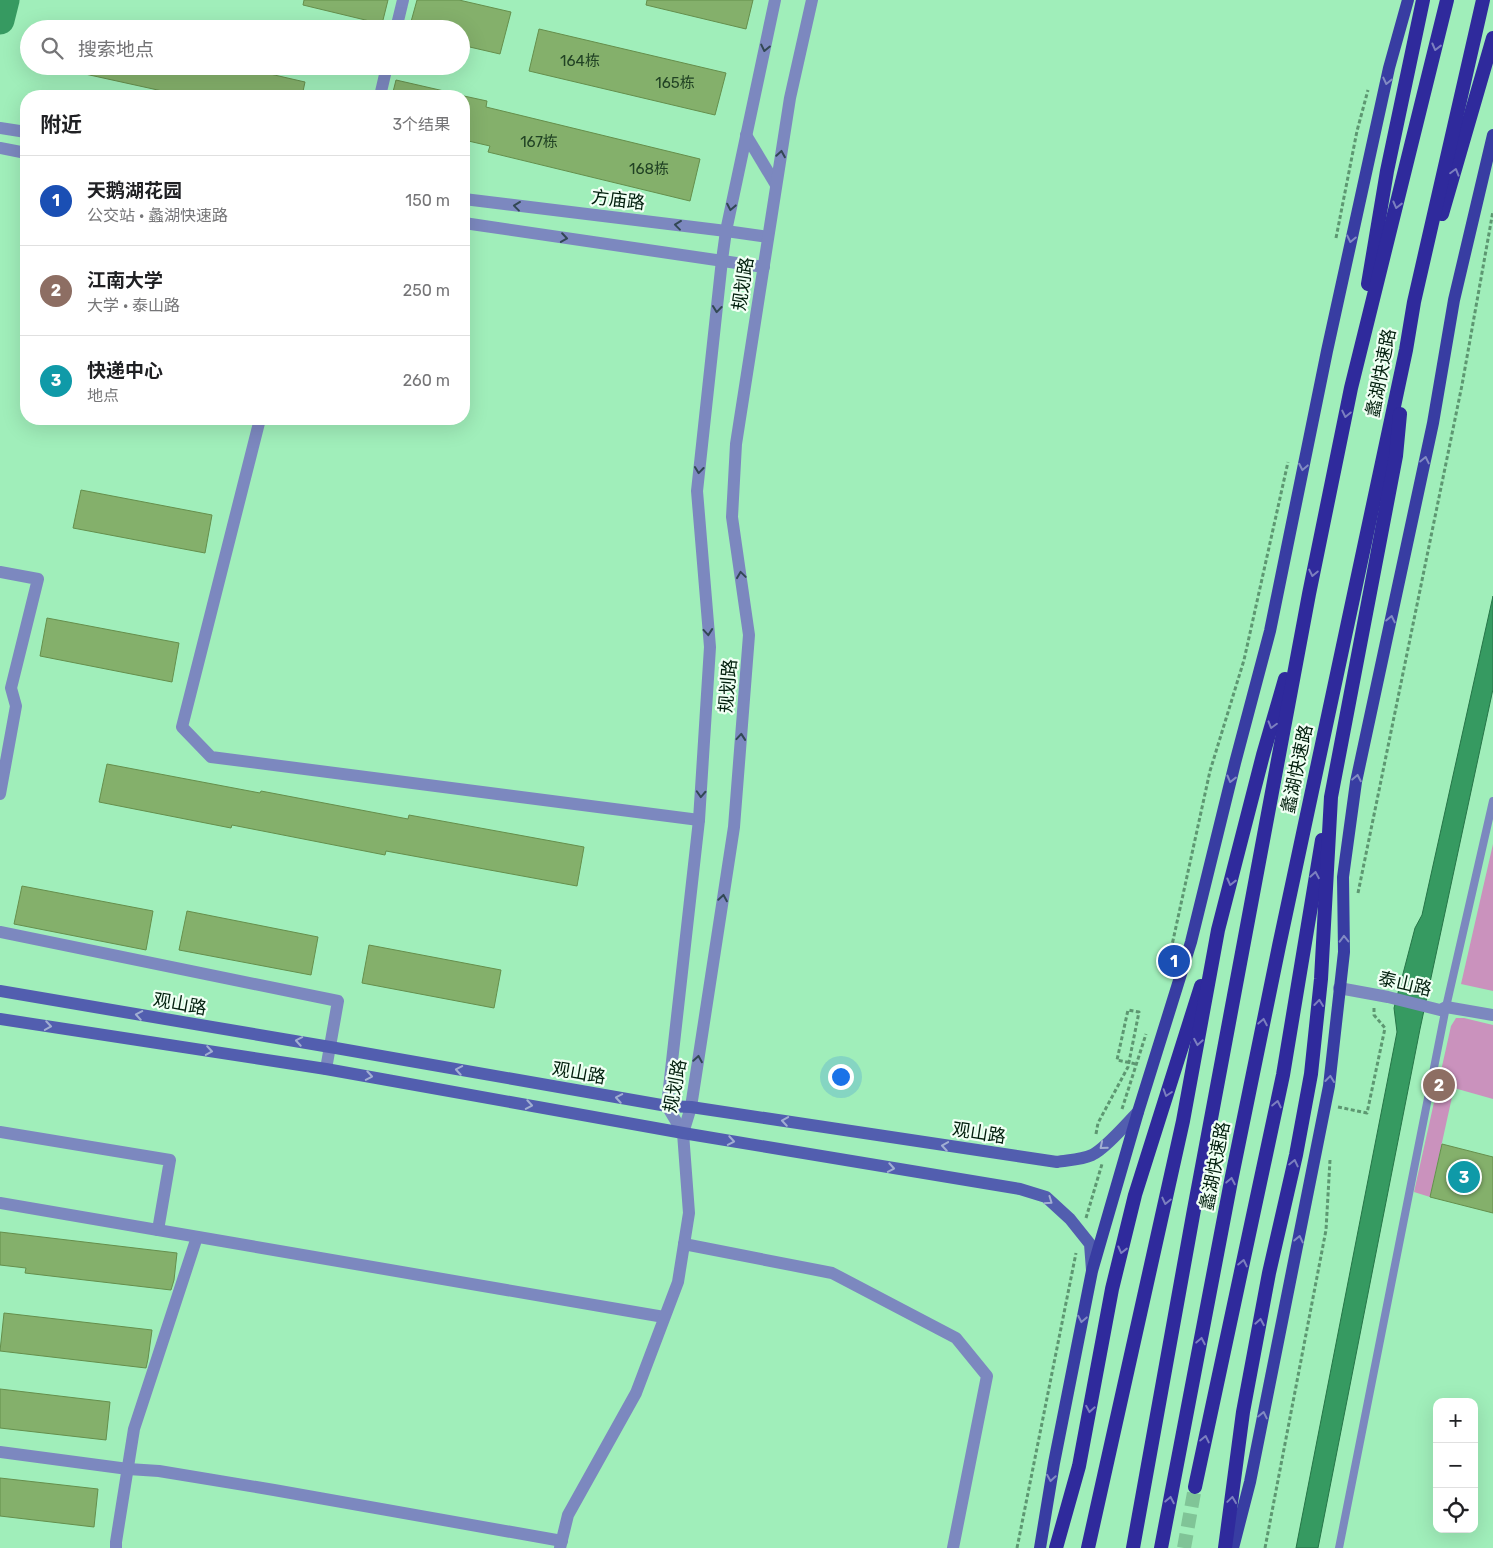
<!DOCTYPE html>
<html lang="zh">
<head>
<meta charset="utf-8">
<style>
	:root { --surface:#fff; --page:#f2f2f2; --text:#202124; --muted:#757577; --line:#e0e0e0; --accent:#ba4ba8 }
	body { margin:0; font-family:Rubik,"Noto Sans SC",sans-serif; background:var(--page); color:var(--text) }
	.controls { position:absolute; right:15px; bottom:15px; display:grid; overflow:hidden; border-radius:10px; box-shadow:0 5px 20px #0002 }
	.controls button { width:45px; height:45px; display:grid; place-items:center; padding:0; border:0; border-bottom:1px solid var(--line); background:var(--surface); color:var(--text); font:25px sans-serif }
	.you { position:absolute; left:840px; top:1076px; width:18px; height:18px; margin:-12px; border:4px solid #fff; border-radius:50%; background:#1a73e8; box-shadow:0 0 0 8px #1a73e833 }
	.badge { display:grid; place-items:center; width:32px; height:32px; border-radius:50%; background:var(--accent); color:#fff; font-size:16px; font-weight:700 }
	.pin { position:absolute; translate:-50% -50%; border:2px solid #fff; box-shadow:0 1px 5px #0006 }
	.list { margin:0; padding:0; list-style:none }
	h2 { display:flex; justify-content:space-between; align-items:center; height:65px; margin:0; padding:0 20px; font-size:21px }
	h2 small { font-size:16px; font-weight:400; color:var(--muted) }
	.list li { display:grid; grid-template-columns:32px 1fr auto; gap:15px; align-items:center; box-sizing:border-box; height:90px; padding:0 20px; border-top:1px solid var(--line) }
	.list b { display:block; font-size:19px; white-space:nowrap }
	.list p { margin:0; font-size:16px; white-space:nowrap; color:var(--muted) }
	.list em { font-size:16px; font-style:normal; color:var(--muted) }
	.icon { flex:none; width:28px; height:28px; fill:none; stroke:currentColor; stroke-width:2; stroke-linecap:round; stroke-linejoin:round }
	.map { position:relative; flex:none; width:1493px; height:1548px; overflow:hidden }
	.search { position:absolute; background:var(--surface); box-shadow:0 5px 20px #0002; left:20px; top:20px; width:450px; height:55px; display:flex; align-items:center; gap:12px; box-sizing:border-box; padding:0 18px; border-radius:28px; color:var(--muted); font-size:19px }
	.panel { position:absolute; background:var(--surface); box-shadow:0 5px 20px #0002; left:20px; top:90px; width:450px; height:335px; border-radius:20px }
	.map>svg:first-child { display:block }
	.green { fill:#ca92bd }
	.water { fill:#369a61; stroke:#267548 }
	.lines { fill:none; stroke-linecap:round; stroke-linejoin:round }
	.river { stroke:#369a61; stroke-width:29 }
	.building { fill:#84b06b; stroke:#658f4c }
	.trunk-tunnel { stroke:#80c497; stroke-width:14; stroke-dasharray:14 7; stroke-linecap:butt }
	.path { stroke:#5d9771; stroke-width:3; stroke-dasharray:4 2.5; stroke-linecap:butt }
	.service { stroke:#7c88bf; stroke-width:8 }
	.minor { stroke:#7c88bf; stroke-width:12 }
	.tertiary { stroke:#7c88bf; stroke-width:12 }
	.secondary { stroke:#525eaf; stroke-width:12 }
	.primary { stroke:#383da2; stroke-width:12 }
	.trunk { stroke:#2f2a9c; stroke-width:14 }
	.oneway { stroke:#7c7fbf }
	.oneway2 { stroke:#324854 }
	.oneway3 { stroke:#828bc3 }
	.oneway4 { stroke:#a1aed2 }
	.labels { text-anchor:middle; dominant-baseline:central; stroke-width:4.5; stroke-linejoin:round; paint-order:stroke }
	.number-label { font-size:15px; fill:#214224 }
	.street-label { font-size:18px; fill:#001e0c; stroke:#f0fff4 }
</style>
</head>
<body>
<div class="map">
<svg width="1493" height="1548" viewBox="0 0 1493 1548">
	<rect width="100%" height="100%" fill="#a0eeba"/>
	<g class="green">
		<polygon points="1493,844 1493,991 1461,984"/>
		<polygon points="1456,1018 1464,1018 1493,1025 1493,1099 1454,1088 1430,1197 1414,1192 1451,1026"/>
	</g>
	<polygon class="water" points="1493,596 1493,689 1420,1029 1318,1548 1296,1548 1397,1032 1394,1008 1415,928 1422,915"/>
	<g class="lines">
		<polyline class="river" points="0,20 5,0"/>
	</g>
	<g class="building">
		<polygon points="304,0 388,0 382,24 303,5"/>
		<polygon points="417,0 459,0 511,12 500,54 461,45 461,29 409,29"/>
		<polygon points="647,0 753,0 746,29 646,5"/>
		<polygon points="539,29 726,73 715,115 529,71"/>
		<polygon points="77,66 235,66 305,82 302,96 185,96 76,72"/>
		<polygon points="396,80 444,91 443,96 392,96"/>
		<polygon points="464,96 487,101 486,107 700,159 690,201 488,152 490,146 464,140"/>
		<polygon points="81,490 212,515 205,553 73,528"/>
		<polygon points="47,618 179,643 172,682 40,656"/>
		<polygon points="107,764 260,793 261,791 408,819 409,815 584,847 577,886 386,851 385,855 232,825 231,828 99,802"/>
		<polygon points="22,886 153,911 146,950 14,924"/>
		<polygon points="187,911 318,937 311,975 179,950"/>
		<polygon points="369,945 501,970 494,1008 362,983"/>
		<polygon points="1442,1144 1493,1157 1493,1213 1430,1197"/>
		<polygon points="0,1232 177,1253 174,1280 171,1290 25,1273 26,1268 0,1265"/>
		<polygon points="4,1313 152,1330 148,1359 146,1368 0,1351"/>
		<polygon points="0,1389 110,1402 106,1440 0,1428"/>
		<polygon points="0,1478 98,1489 94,1527 0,1516"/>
	</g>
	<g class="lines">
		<polyline class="trunk-tunnel" points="1184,1548 1195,1487"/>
		<g class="path">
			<polyline points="1336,238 1357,131 1368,90"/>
			<polyline points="1358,893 1462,385 1493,211"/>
			<polyline points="1167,968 1210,771 1244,660 1288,462"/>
			<polyline points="1338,1107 1367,1113 1385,1028 1374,1015 1374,1008"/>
			<polyline points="1122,1109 1146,1034"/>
			<polyline points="1096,1134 1098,1123 1128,1067 1139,1012 1128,1010 1117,1060 1136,1064"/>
			<polyline points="1086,1218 1102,1164"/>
			<polyline points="1017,1548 1076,1253"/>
			<polyline points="1265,1548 1326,1230 1330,1160"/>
		</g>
		<polyline class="service" points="1339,1548 1446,1007 1493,801"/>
		<g class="minor">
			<polyline points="396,29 403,0"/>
			<polyline points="380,96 387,66"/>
			<polyline points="746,135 776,185"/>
			<polyline points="260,419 182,727 211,757 699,820"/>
			<polyline points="0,572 38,579 11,688 16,706 0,794"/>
			<polyline points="0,932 338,1001 326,1069"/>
			<polyline points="1339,988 1388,997 1440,1010 1446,1007 1493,1015"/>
			<polyline points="0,1132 170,1160 158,1230"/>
			<polyline points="0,1203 664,1317"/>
			<polyline points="684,1244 832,1273 956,1338 987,1376 953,1548"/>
			<polyline points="0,1452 128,1469 159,1471 274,1490 562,1541"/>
			<polyline points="116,1548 116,1542 134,1429 197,1237"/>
			<polyline points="560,1548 568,1515 636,1393 678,1282 689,1213 683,1133"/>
		</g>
		<g class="tertiary">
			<polyline points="0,128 26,132"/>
			<polyline points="0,148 26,153"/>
			<polyline points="464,199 726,231 768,237"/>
			<polyline points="464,223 764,267"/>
			<polyline points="683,1133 667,1106 699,820 710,647 697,491 722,260 726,231 775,0"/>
			<polyline points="683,1133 691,1107 734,827 749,635 732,517 736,444 790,98 812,0"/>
		</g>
		<g class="secondary">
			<path d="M 0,991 L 330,1047 L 667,1106 L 691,1107 L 1057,1162 C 1068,1160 1081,1160 1092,1155 C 1106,1148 1126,1124 1138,1112"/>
			<polyline points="0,1019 326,1069 683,1133 1020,1189 1046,1197 1070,1219 1090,1244 1092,1270"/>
		</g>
		<g class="primary">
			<polyline points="1040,1548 1054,1463 1092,1271 1138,1112 1191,942 1235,763 1270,631 1327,351 1389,68 1408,0"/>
			<polyline points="1233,1548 1250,1482 1329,1086 1344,952 1343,877 1356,782 1433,423 1454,300 1493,135"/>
		</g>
		<g class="trunk">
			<polyline points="1442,214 1493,38"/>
			<polyline points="1368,284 1387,171 1423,0"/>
			<polyline points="1195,1487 1283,1075 1322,840"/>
			<polyline points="1056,1548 1079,1466 1112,1289 1135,1195 1201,986"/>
			<polyline points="1088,1548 1183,1121 1218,930 1263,755 1285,679"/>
			<polyline points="1133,1548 1193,1215 1309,594 1351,388 1447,0"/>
			<polyline points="1161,1548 1231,1181 1279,946 1406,350 1414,302 1483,0"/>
			<polyline points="1225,1548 1243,1412 1269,1273 1296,1155 1311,1074 1321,979 1331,797 1396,456 1400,414"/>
		</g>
	</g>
	<defs><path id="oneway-chevron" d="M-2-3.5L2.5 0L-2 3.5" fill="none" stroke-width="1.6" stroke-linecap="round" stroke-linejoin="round" transform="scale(1.25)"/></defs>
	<g class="oneway">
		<use href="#oneway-chevron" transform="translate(1436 47) rotate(104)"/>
		<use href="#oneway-chevron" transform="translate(1455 172) rotate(-74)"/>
		<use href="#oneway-chevron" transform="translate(1397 205) rotate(104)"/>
		<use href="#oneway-chevron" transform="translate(1346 414) rotate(102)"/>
		<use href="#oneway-chevron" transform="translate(1313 573) rotate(102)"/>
		<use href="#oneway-chevron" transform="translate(1272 725) rotate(106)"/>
		<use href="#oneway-chevron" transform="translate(1315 875) rotate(-80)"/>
		<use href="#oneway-chevron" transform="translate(1231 882) rotate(104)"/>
		<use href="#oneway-chevron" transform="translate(1319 1003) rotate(-84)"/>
		<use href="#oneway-chevron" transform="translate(1263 1022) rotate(-79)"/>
		<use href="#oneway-chevron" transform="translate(1198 1042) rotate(100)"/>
		<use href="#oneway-chevron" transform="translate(1167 1093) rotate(108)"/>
		<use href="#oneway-chevron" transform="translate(1277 1104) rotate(-78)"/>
		<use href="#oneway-chevron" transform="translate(1294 1163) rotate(-77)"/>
		<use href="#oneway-chevron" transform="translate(1231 1181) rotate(-79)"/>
		<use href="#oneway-chevron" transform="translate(1166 1201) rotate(103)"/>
		<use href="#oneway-chevron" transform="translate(1122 1250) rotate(104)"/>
		<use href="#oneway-chevron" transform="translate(1243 1263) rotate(-78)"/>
		<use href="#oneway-chevron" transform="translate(1260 1322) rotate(-80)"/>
		<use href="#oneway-chevron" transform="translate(1201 1341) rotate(-79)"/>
		<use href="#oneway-chevron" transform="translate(1090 1409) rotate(100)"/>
		<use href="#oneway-chevron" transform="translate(1205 1439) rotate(-78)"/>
		<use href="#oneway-chevron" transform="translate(1170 1500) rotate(-79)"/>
		<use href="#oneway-chevron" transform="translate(1232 1500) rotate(-82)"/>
	</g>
	<g class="oneway2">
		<use href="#oneway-chevron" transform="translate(765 48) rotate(102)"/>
		<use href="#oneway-chevron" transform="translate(781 154) rotate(-81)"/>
		<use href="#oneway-chevron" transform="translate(517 206) rotate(-173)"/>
		<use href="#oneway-chevron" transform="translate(731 207) rotate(101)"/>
		<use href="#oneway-chevron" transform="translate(678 225) rotate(-173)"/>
		<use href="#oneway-chevron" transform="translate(564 238) rotate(8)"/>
		<use href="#oneway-chevron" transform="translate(717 309) rotate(96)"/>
		<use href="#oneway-chevron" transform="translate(699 470) rotate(96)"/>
		<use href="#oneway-chevron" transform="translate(741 575) rotate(-98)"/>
		<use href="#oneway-chevron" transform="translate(708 632) rotate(85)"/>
		<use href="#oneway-chevron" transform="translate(741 737) rotate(-85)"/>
		<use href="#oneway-chevron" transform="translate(701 794) rotate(93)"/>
		<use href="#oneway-chevron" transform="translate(723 898) rotate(-81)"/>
		<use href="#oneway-chevron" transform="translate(698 1059) rotate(-81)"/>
	</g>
	<g class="oneway3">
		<use href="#oneway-chevron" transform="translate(1387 81) rotate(103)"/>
		<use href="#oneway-chevron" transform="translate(1351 239) rotate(102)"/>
		<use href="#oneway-chevron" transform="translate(1425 460) rotate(-78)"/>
		<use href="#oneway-chevron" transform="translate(1303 467) rotate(101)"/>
		<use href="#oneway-chevron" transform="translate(1391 619) rotate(-78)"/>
		<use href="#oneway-chevron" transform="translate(1357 778) rotate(-79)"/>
		<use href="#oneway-chevron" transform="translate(1231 779) rotate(104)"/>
		<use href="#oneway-chevron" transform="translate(1344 939) rotate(-91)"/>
		<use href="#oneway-chevron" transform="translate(1330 1079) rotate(-83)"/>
		<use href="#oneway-chevron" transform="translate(1299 1239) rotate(-78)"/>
		<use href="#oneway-chevron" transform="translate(1082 1319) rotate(101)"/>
		<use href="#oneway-chevron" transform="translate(1263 1415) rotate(-78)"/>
		<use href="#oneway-chevron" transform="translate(1051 1478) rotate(99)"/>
	</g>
	<g class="oneway4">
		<use href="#oneway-chevron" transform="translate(139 1015) rotate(-170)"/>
		<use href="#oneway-chevron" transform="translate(48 1026) rotate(9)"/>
		<use href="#oneway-chevron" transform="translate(299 1041) rotate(-170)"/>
		<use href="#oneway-chevron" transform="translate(209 1051) rotate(9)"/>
		<use href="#oneway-chevron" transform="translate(459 1070) rotate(-170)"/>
		<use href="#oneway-chevron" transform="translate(369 1076) rotate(10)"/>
		<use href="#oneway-chevron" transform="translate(619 1098) rotate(-170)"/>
		<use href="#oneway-chevron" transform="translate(529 1105) rotate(10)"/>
		<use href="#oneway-chevron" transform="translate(785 1121) rotate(-171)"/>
		<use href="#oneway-chevron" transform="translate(731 1141) rotate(10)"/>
		<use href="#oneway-chevron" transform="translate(945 1146) rotate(-171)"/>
		<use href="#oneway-chevron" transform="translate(1103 1146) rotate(140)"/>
		<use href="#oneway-chevron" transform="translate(891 1168) rotate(10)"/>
		<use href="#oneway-chevron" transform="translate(1049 1201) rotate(35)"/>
	</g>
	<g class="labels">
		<g class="number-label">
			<text x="580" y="61">164栋</text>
			<text x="675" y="83">165栋</text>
			<text x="539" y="142">167栋</text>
			<text x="649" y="169">168栋</text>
		</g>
		<g class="street-label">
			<text transform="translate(618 200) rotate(7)">方庙路</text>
			<text transform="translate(743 284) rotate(-81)">规划路</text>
			<text transform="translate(1381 373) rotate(-79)">蠡湖快速路</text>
			<text transform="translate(728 686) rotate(-85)">规划路</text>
			<text transform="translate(1297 769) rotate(-78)">蠡湖快速路</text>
			<text transform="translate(1405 984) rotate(13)">泰山路</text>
			<text transform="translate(180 1004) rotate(10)">观山路</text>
			<text transform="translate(579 1073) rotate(10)">观山路</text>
			<text transform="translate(675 1086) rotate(-79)">规划路</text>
			<text transform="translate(979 1133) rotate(9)">观山路</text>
			<text transform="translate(1215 1166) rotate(-79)">蠡湖快速路</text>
		</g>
	</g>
</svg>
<div class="controls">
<button>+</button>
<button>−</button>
<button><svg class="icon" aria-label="locate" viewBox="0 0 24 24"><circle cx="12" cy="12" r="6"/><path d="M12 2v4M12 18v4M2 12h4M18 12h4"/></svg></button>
</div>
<div class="you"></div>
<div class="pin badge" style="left:1174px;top:961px;background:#1a4fb4">1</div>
<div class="pin badge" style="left:1439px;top:1085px;background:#8d6e63">2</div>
<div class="pin badge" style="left:1464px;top:1177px;background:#0f9aa8">3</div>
<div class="search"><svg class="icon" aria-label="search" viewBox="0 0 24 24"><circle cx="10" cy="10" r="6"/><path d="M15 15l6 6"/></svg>搜索地点</div>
<section class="panel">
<h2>附近<small>3个结果</small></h2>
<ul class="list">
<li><span class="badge" style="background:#1a4fb4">1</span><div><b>天鹅湖花园</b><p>公交站 · 蠡湖快速路</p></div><em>150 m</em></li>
<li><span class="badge" style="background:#8d6e63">2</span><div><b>江南大学</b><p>大学 · 泰山路</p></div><em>250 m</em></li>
<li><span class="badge" style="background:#0f9aa8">3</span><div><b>快递中心</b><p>地点</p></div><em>260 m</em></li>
</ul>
</section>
</div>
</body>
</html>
